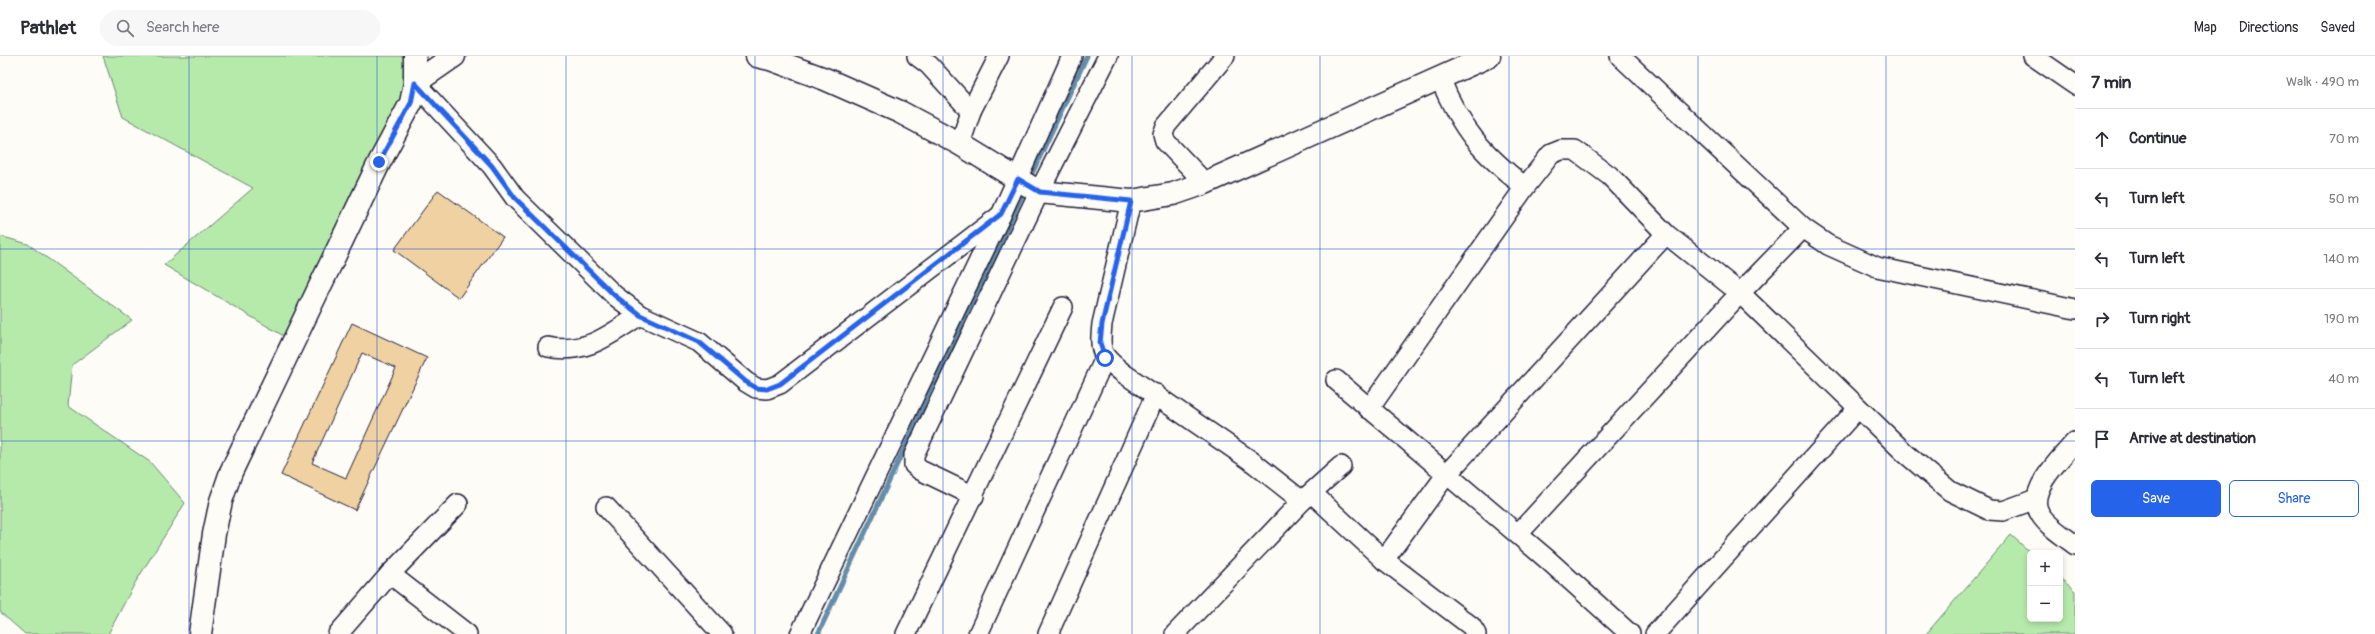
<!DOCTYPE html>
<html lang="en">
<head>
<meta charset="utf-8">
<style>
	:root { --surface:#fff; --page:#f7f7f7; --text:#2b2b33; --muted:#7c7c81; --line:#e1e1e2; --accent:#2563eb }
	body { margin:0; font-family:Pangolin,sans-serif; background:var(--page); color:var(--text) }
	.controls { position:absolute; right:12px; bottom:12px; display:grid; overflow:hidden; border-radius:6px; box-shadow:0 2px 6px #0003 }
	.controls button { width:36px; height:36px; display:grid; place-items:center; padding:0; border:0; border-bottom:1px solid var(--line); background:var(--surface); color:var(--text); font:20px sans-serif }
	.stop { position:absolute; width:12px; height:12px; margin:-9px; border:3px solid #2563eb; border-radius:50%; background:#fff }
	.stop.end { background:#2563eb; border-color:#fff; box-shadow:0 1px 4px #0008 }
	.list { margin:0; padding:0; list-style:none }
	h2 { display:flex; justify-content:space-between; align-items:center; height:52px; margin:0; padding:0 16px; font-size:17px }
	h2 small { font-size:13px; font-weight:400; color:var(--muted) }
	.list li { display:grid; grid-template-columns:26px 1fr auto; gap:12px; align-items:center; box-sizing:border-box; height:60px; padding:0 16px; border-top:1px solid var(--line) }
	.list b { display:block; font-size:15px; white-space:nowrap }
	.list em { font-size:13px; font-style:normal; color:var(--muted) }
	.actions { display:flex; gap:8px; padding:12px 16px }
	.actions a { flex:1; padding:9px 0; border:1px solid var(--accent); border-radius:6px; text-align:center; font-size:14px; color:var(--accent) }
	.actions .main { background:var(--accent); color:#fff }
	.icon { flex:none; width:22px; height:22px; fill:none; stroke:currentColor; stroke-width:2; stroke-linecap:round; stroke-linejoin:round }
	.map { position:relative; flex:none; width:2075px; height:578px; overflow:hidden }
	header { display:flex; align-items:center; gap:24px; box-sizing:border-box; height:56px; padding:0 20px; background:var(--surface); border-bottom:1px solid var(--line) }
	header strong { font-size:19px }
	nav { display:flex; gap:22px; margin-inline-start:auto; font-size:14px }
	.search { width:280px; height:36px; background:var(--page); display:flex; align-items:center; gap:10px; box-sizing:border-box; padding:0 14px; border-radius:22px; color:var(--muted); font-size:15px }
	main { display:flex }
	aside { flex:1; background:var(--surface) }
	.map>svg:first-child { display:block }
	.green { fill:#b6eaab; stroke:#6c8673 }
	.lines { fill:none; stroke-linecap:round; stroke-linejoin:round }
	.stream { stroke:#658daa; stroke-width:5 }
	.building { fill:#efd1a2; stroke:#22223b; fill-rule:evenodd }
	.street-casing { stroke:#22223b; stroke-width:22 }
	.secondary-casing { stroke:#22223b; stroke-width:25 }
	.street { stroke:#fdfcf7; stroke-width:19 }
	.secondary { stroke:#fdfcf7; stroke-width:22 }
	.route { stroke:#2563eb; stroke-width:5 }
	.grid { fill:none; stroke:#1d4ed8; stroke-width:1; stroke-opacity:0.55 }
</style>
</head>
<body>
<header>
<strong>Pathlet</strong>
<div class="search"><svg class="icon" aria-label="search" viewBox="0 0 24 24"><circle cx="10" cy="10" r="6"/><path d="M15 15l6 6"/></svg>Search here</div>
<nav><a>Map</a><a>Directions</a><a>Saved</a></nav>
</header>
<main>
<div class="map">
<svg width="2075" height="578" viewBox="0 0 2075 578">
	<rect width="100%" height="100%" fill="#fdfcf7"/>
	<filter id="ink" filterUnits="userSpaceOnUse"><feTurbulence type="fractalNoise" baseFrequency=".025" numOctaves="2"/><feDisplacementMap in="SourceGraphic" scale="8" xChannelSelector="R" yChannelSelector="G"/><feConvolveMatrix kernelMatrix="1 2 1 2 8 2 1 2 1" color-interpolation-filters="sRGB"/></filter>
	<g filter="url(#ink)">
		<g class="green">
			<polygon points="103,0 404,0 406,33 287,282 164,209 253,132 123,61"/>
			<polygon points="0,180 28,188 132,264 72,309 68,350 150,406 185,447 135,527 108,578 25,578 0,556"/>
			<polygon points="2011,479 2031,497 2030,563 2060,563 2060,522 2075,535 2075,578 1926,578"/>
		</g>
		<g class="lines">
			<g class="stream">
				<polyline points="1029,124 1087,0"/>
				<polyline points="818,578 1025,133"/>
			</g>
		</g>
		<g class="building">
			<polygon points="438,134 503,181 459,242 394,194"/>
			<path d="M 352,267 L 427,302 L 355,454 L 281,419 ZM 362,297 L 396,312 L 346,422 L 312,407 Z"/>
		</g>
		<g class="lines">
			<defs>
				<g id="street">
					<polyline points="917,0 929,9 971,55"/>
					<polyline points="1620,0 1803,172 1828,189 1877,211 2075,253"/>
					<polyline points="2033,0 2075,29"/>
					<path d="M 1440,22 C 1461,74 1482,97 1525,131"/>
					<polyline points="415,27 492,110 515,142 614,239 640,259 699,286 746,326 756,332 767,333 780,328 1001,159"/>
					<polyline points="960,88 971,55 999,0"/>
					<polyline points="1205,127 1165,85 1163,78 1166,70 1225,0"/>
					<path d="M 1131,145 L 1102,268 C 1099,297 1101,299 1123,317 L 1250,404 L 1302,445"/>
					<path d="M 548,291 C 586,299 609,279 640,259"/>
					<polyline points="1336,324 1548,504 1630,578"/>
					<polyline points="1369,353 1525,131 1551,98 1561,94 1575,94 1610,120 1666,178 1740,237 1905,397 1950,435 1989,454 2003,455 2036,443"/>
					<path d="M 2075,386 C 2062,401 2027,434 2039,456 C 2045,469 2064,480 2075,489"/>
					<polyline points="1312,437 1384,504 1471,570 1476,578"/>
					<polyline points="974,440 920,414 914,409 914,399 1039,136 1108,0"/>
					<polyline points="606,451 722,578"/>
					<polyline points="1518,478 1740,237 1803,172"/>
					<polyline points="1384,504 1446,419 1666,178"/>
					<polyline points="390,518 467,578"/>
					<polyline points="338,578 390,518 458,448"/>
					<polyline points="800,578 1001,159 1072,0"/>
					<polyline points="906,578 1063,251"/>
					<polyline points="978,578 1105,302"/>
					<polyline points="1048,578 1156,338"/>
					<polyline points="1175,578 1302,445 1341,410"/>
					<polyline points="1655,578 1858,352"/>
				</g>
				<g id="secondary">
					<polyline points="757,0 770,3 825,23 900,56 960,88 1039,136 1131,145 1173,138 1205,127 1489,0"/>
					<polyline points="415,27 454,0"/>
					<polyline points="200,578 214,478 221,445 231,416 379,107 411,47 415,27 415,0"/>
				</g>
			</defs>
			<use href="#street" class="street-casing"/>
			<use href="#secondary" class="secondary-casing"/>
			<use href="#street" class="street"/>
			<use href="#secondary" class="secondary"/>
		</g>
	</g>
	<g class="lines" filter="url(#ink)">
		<polyline class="route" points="379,106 411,47 415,27 492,110 515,142 614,239 640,259 699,286 746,326 756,332 767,333 780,328 1001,158 1018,123 1040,136 1131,145 1102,268 1100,287 1105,302"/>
	</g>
	<path class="grid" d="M 189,0 L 189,578M 377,0 L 377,578M 566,0 L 566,578M 755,0 L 755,578M 943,0 L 943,578M 1132,0 L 1132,578M 1320,0 L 1320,578M 1509,0 L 1509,578M 1698,0 L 1698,578M 1886,0 L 1886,578M 0,193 L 2075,193M 0,385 L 2075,385"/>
</svg>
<div class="controls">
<button>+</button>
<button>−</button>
</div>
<div class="stop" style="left:1105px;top:302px"></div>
<div class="stop end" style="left:379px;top:106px"></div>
</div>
<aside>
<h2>7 min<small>Walk · 490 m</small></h2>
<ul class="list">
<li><svg class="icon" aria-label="ahead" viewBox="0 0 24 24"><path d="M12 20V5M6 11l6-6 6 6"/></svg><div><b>Continue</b></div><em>70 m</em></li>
<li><svg class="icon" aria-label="left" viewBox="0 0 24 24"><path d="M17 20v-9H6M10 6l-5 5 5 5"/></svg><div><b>Turn left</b></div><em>50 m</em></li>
<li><svg class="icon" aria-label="left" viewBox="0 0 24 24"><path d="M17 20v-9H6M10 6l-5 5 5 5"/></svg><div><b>Turn left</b></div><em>140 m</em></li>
<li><svg class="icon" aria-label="right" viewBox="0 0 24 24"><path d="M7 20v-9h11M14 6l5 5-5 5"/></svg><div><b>Turn right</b></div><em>190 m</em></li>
<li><svg class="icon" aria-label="left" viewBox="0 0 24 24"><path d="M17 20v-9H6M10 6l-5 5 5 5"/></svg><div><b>Turn left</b></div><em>40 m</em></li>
<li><svg class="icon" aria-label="arrive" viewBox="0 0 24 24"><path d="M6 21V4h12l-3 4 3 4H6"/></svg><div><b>Arrive at destination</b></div></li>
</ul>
<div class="actions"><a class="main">Save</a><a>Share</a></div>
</aside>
</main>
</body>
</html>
